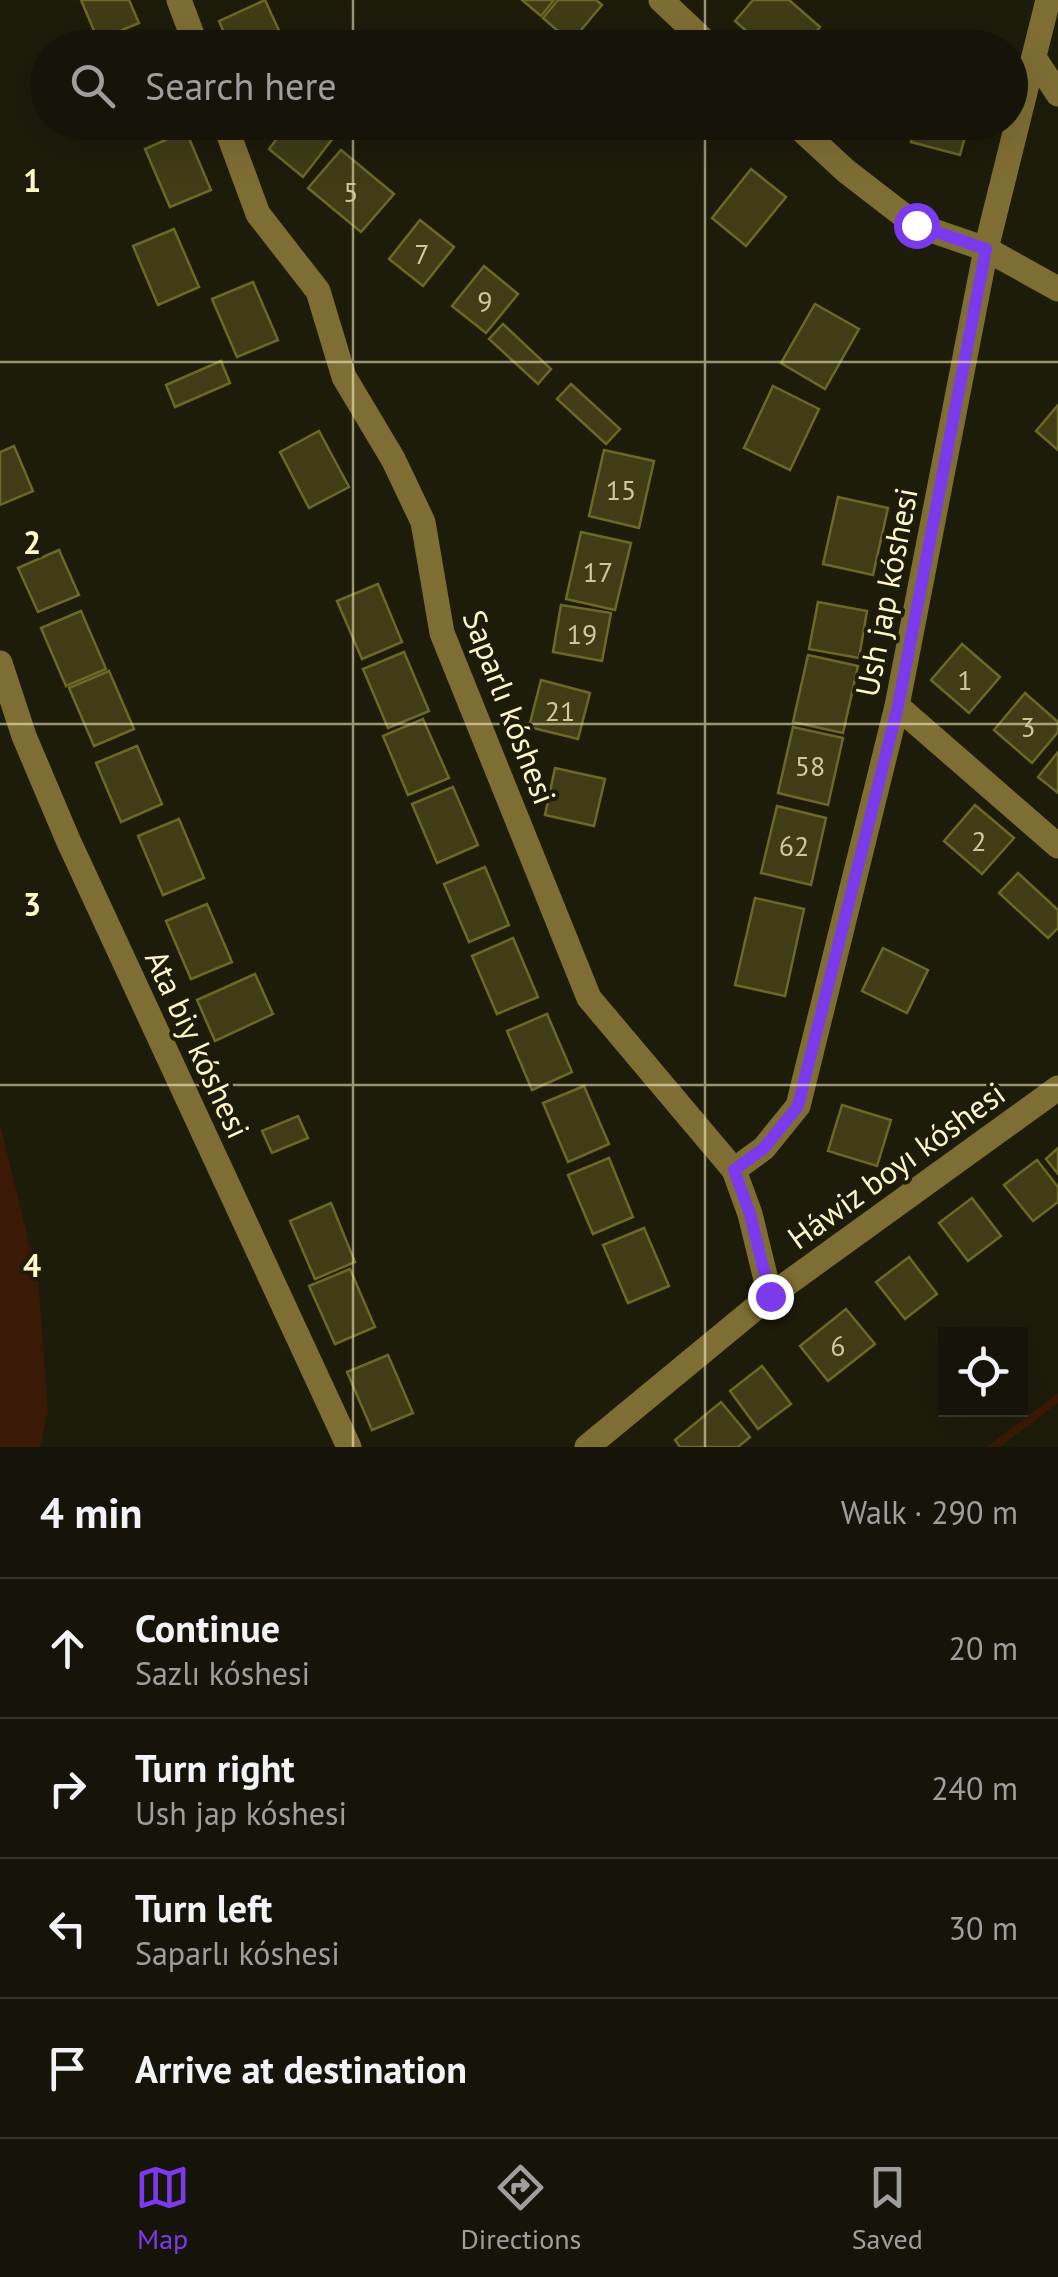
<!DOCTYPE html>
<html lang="en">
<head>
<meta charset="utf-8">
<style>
	:root { --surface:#161408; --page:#232116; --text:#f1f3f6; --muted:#9e9e9c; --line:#353329; --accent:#7c3aed }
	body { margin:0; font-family:"PT Sans",sans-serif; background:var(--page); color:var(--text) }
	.controls { position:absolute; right:30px; bottom:30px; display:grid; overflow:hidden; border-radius:0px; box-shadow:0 10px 40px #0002 }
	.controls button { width:90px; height:90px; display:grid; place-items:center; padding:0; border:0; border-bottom:2px solid var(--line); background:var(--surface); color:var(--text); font:50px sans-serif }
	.stop { position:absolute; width:30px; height:30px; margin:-22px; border:8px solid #7c3aed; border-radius:50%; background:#fff }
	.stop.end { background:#7c3aed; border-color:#fff; box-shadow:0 2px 10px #0008 }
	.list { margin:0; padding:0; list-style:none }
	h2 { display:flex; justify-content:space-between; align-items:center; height:130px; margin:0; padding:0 40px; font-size:42px }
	h2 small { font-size:32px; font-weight:400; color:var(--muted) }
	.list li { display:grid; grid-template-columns:65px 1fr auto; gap:30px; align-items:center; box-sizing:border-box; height:140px; padding:0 40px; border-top:2px solid var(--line) }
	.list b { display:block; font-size:38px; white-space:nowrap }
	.list p { margin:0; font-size:32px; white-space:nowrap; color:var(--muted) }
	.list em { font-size:32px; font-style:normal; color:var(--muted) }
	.icon { flex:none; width:55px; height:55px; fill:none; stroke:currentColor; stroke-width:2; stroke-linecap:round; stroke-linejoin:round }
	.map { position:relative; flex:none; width:1058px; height:1447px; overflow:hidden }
	.search { position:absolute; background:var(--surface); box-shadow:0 10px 40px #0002; left:30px; right:30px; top:30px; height:110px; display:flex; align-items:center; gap:25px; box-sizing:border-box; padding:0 35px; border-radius:55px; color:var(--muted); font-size:38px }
	.sheet { height:690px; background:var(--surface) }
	nav { display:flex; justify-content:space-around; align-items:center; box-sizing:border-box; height:140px; border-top:2px solid var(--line); background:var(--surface); font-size:28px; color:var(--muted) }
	nav a { display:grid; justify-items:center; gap:5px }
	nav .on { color:var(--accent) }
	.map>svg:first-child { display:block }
	.water { fill:#3a1a06 }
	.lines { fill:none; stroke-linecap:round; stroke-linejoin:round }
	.stream { stroke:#3a1a06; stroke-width:8 }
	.building { fill:#3f3c16; stroke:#6c6826; stroke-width:2.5 }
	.minor { stroke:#7f6e33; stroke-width:25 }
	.route { stroke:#7c3aed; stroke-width:12 }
	.grid { fill:none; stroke:#fff7c7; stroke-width:2.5; stroke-opacity:0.55 }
	.labels { text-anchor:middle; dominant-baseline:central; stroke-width:8; stroke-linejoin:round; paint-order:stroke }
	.number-label { font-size:28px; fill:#cfc89b }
	.street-label { font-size:32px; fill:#fff7c7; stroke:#1d1b0a }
	.grid-label { font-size:32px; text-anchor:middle; font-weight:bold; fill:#fff7c7; stroke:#1d1b0a; stroke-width:8; stroke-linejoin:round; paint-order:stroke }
</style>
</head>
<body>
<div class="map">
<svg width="1058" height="1447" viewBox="0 0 1058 1447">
	<rect width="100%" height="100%" fill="#1d1b0a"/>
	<polygon class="water" points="0,1124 38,1280 48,1411 40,1447 0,1447"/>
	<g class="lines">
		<polyline class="stream" points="993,1447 1058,1398"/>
	</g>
	<g class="building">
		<polygon points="81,0 129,0 139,23 98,40"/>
		<polygon points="265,0 287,48 231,48 219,21"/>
		<polygon points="522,0 554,0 541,16"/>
		<polygon points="558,0 596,0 602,5 571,42 543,18"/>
		<polygon points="753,0 789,0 820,27 803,48 766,48 735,21"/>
		<polygon points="639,35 654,48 629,48"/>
		<polygon points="290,122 316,122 334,137 303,177 269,149"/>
		<polygon points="916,122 969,122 960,155 911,142"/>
		<polygon points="186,131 211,190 170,207 145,149"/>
		<polygon points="341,150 394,194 361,232 308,188"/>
		<polygon points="751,169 786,197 746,246 712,218"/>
		<polygon points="420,220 454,247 423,286 389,259"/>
		<polygon points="174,229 199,287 158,305 133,246"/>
		<polygon points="484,266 518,294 486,333 452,306"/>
		<polygon points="253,282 278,340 237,357 212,299"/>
		<polygon points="815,304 859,329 825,389 781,363"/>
		<polygon points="503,324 551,369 538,384 489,339"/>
		<polygon points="221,361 230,383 175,407 166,385"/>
		<polygon points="571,384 620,429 606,444 557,399"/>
		<polygon points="773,386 819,409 790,470 744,448"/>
		<polygon points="1058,405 1058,450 1036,431"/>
		<polygon points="319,431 349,487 309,508 280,452"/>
		<polygon points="14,446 33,491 0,505 0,452"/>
		<polygon points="604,450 654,461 639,528 589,516"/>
		<polygon points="838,497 888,508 873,575 823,564"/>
		<polygon points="581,532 631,543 615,610 566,599"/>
		<polygon points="59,550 79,595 38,612 18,568"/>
		<polygon points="378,584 402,642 362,659 337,601"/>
		<polygon points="818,602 867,611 859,658 809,649"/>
		<polygon points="561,605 611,613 602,661 553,652"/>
		<polygon points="81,611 106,669 66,686 41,628"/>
		<polygon points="962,644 1000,677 969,713 931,680"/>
		<polygon points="404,652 429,711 388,728 363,669"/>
		<polygon points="808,655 858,666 843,733 793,722"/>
		<polygon points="109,671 134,729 94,746 69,688"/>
		<polygon points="541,680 590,693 578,739 529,727"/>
		<polygon points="1025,693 1058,722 1058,732 1032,763 994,730"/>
		<polygon points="423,719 449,778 408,795 383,736"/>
		<polygon points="793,727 843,738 828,805 778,793"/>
		<polygon points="137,746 162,804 121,822 96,763"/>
		<polygon points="1058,752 1058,793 1038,777"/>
		<polygon points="555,768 605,779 594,826 545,815"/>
		<polygon points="453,787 478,845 437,863 412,804"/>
		<polygon points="975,805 1014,838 982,874 944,841"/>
		<polygon points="777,806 826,818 811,885 761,873"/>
		<polygon points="179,819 204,878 163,895 138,836"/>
		<polygon points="485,867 509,925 469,942 444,884"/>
		<polygon points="1018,873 1058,910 1058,928 1048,938 999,893"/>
		<polygon points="755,898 804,909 785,996 735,985"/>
		<polygon points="207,904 232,962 191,979 166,921"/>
		<polygon points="513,938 538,997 497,1014 472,956"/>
		<polygon points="883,948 928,970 907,1013 862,991"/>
		<polygon points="255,974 273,1014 215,1041 197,1000"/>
		<polygon points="547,1014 572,1072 532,1090 507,1031"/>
		<polygon points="584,1086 609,1144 568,1162 543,1103"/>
		<polygon points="842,1105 891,1120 877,1166 828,1151"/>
		<polygon points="298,1116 308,1138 272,1153 262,1131"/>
		<polygon points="1058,1148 1058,1174 1046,1159"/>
		<polygon points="609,1158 633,1217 593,1234 568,1175"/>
		<polygon points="1037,1160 1058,1187 1058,1202 1033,1221 1004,1185"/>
		<polygon points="972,1198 1001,1236 968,1261 939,1223"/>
		<polygon points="331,1203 355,1262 315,1279 290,1221"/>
		<polygon points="644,1228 669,1286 628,1303 603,1245"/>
		<polygon points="909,1257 937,1294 905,1319 876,1282"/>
		<polygon points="350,1269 375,1327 335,1344 309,1286"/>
		<polygon points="846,1309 875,1344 828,1381 800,1346"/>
		<polygon points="388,1355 413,1413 372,1430 347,1372"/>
		<polygon points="762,1366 791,1404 758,1429 730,1391"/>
		<polygon points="721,1402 750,1437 738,1447 680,1447 675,1440"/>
	</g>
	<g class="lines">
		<g class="minor">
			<polyline points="179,0 197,48"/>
			<polyline points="661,0 712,48"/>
			<polyline points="1035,59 1058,94"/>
			<polyline points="224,122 258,214 318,291 344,377 393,459 423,522 442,633 589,998 734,1170 750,1214 770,1296"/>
			<polyline points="793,122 846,171 916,225 986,249 1058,289"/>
			<polyline points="0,663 24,736 68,840 349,1447"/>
			<polyline points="897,706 1058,846"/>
			<polyline points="734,1170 764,1148 798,1106 897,706 986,249 1048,0"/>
			<polyline points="587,1447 770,1296 1058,1088"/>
		</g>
	</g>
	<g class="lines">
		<polyline class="route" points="770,1296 750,1214 734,1170 764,1148 798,1106 898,706 986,249 916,225"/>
	</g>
	<path class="grid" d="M 353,0 L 353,48M 705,0 L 705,48M 353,122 L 353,1447M 705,122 L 705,1447M 0,362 L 1058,362M 0,724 L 1058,724M 0,1085 L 1058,1085"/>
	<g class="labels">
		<g class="number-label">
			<text x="351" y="191">5</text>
			<text x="422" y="253">7</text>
			<text x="485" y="300">9</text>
			<text x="621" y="489">15</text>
			<text x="598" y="571">17</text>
			<text x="582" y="633">19</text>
			<text x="965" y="679">1</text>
			<text x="560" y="710">21</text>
			<text x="1028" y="726">3</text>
			<text x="810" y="765">58</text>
			<text x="979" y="840">2</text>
			<text x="794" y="845">62</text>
			<text x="838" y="1345">6</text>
		</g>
		<g class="street-label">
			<text transform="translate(886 592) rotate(-79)">Ush jap kóshesi</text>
			<text transform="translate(510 707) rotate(69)">Saparlı kóshesi</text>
			<text transform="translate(198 1044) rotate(65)">Ata biy kóshesi</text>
			<text transform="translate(896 1165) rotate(-36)">Háwiz boyı kóshesi</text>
		</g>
	</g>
	<g class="grid-label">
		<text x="32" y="192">1</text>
		<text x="32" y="554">2</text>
		<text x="32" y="916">3</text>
		<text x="32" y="1277">4</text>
	</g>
</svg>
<div class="controls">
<button><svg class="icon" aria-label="locate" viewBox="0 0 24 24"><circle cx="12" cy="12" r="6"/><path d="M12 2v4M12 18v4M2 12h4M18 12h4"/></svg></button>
</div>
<div class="stop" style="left:916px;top:225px"></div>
<div class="stop end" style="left:770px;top:1296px"></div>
<div class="search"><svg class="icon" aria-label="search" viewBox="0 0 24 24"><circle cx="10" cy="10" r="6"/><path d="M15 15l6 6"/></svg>Search here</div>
</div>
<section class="sheet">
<h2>4 min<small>Walk · 290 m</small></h2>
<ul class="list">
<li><svg class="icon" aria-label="ahead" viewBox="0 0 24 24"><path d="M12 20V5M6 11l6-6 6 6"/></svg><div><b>Continue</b><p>Sazlı kóshesi</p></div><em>20 m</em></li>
<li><svg class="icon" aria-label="right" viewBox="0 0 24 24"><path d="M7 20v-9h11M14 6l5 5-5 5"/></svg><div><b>Turn right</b><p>Ush jap kóshesi</p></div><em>240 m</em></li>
<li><svg class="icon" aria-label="left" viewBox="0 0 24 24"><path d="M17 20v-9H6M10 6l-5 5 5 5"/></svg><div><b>Turn left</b><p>Saparlı kóshesi</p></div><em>30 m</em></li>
<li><svg class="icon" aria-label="arrive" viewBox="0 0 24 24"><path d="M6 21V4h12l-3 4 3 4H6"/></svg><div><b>Arrive at destination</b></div></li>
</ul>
</section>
<nav>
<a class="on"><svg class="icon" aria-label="map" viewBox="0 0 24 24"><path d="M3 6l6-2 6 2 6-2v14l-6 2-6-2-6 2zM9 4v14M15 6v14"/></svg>Map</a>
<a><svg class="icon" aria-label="directions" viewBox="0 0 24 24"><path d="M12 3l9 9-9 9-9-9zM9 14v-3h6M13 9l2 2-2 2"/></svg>Directions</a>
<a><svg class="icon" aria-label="saved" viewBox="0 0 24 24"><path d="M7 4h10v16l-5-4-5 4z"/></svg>Saved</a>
</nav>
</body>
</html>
